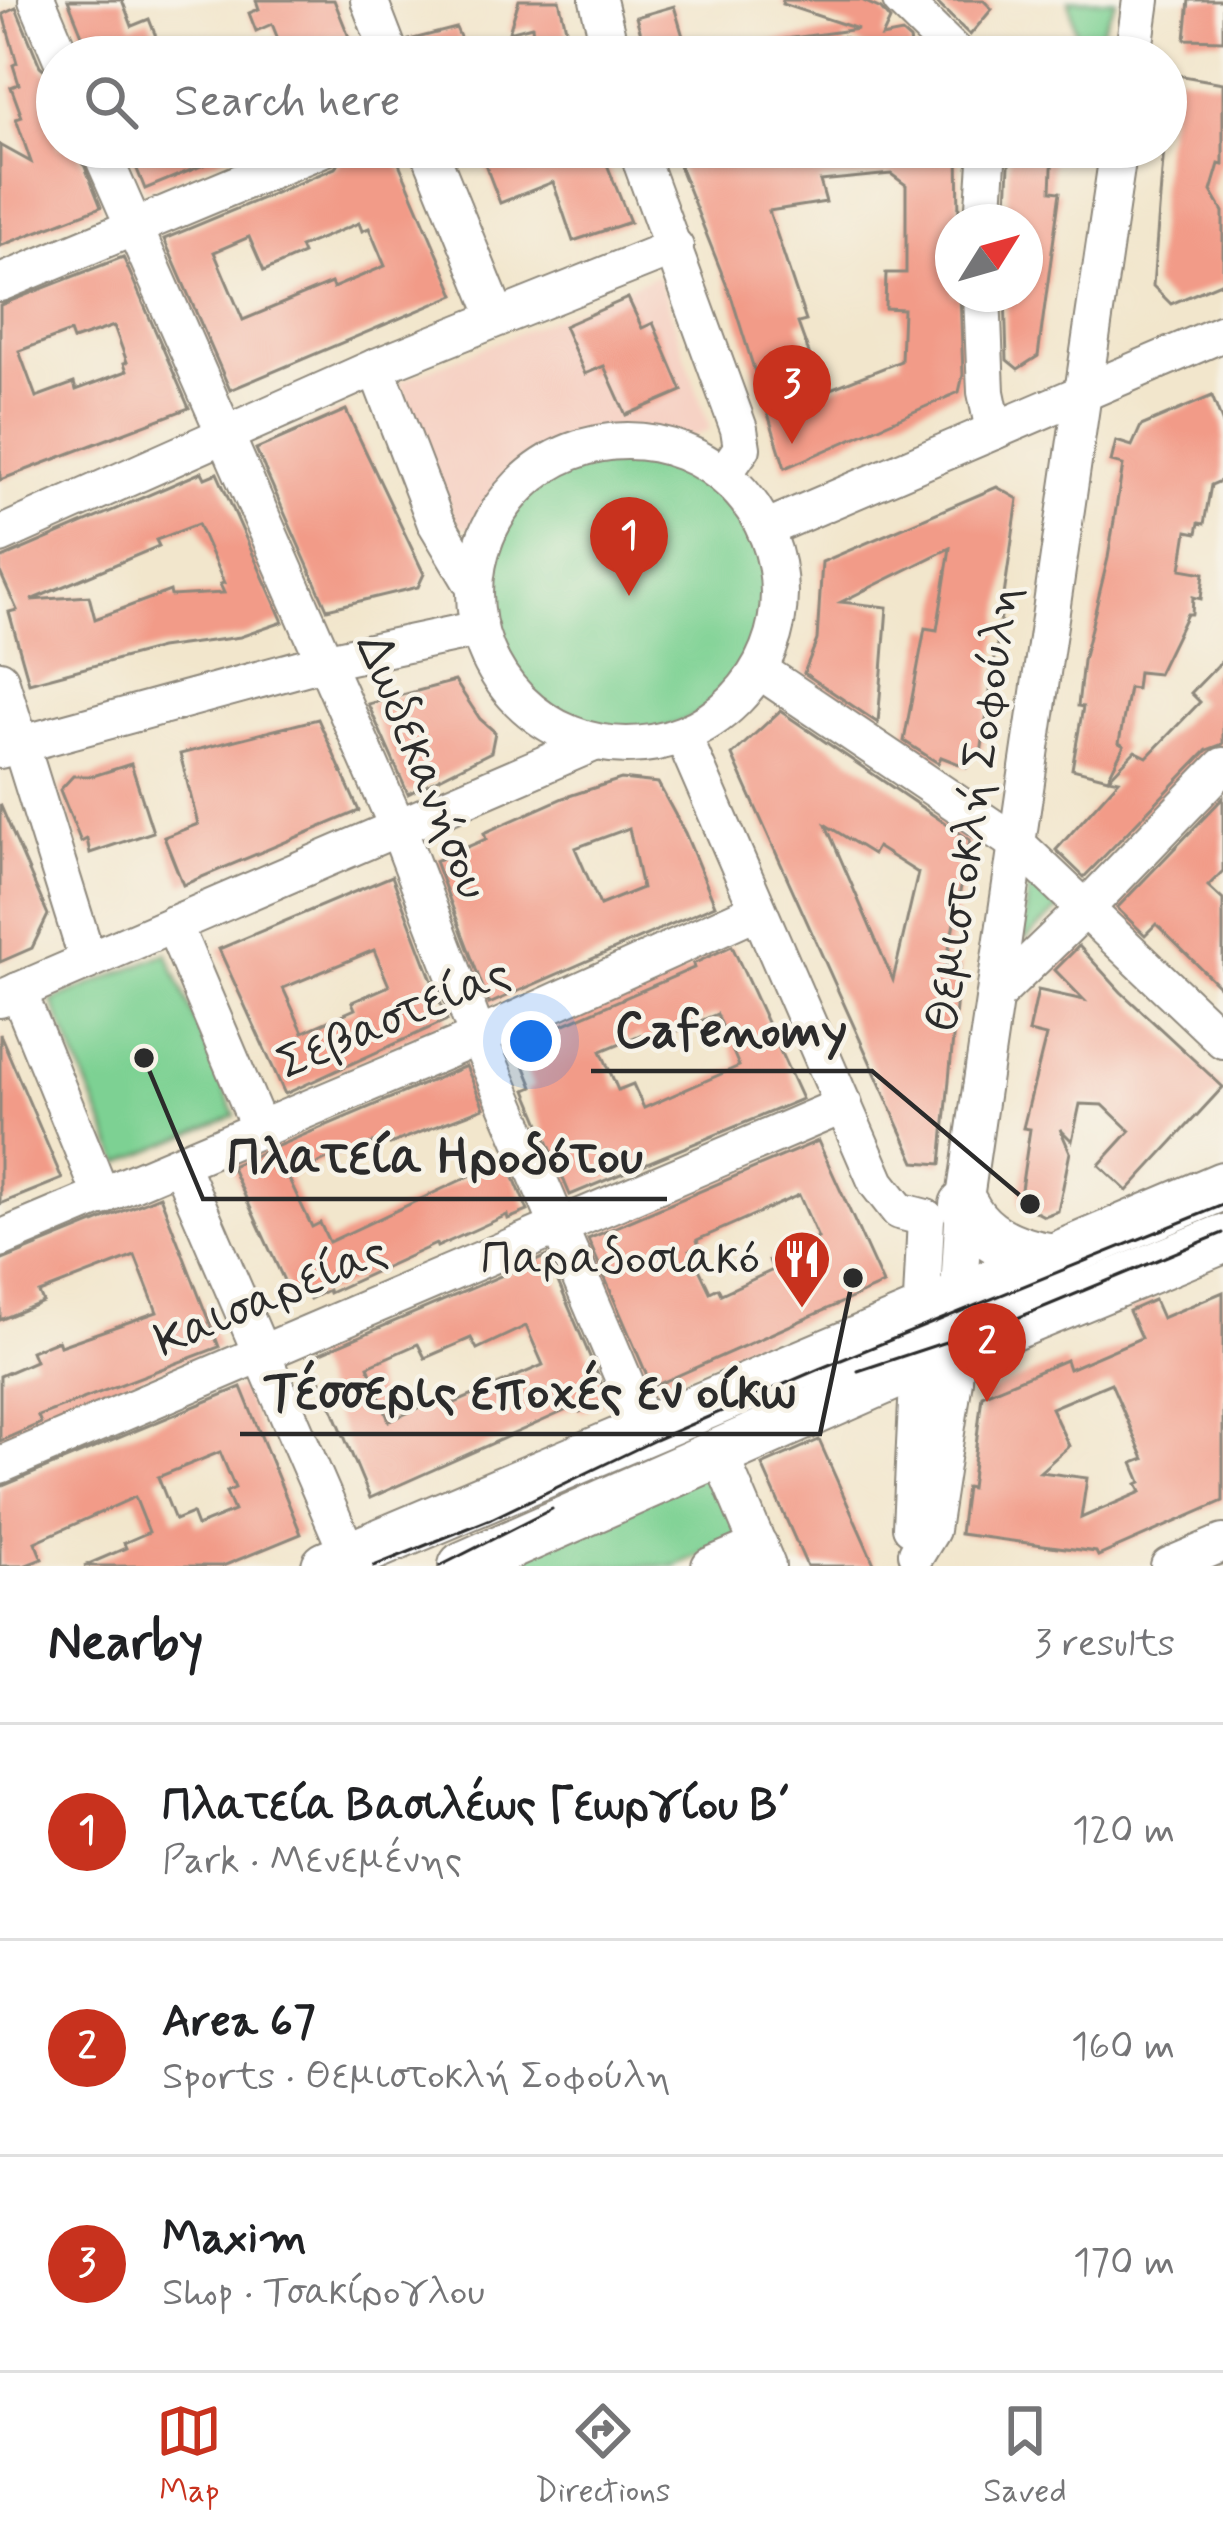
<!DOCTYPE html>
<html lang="en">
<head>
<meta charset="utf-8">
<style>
	:root { --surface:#fff; --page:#f6f6f6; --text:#202124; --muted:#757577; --line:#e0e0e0; --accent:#c8321e }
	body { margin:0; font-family:Mynerve,sans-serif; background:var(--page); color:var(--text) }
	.compass { position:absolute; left:935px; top:204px; width:108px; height:108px; border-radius:50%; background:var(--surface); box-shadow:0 3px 9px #0004; rotate:53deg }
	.you { position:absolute; left:531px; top:1041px; width:42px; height:42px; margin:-30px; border:9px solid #fff; border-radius:50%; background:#1a73e8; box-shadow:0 0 0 18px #1a73e833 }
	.badge { display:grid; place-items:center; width:78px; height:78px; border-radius:50%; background:var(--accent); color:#fff; font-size:39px; font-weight:700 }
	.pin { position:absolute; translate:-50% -99px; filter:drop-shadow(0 3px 6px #0008) }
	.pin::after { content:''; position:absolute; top:63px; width:42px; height:36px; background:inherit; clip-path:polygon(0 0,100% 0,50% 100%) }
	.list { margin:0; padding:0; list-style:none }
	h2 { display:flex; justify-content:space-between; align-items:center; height:156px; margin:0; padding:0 48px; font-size:51px }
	h2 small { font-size:39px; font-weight:400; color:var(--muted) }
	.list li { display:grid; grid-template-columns:78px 1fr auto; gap:36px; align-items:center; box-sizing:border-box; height:216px; padding:0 48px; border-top:3px solid var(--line) }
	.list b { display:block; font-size:45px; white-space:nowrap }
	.list p { margin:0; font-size:39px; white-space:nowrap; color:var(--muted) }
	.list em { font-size:39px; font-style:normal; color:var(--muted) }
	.icon { flex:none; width:66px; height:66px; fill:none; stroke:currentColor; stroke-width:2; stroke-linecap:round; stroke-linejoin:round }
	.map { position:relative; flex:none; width:1223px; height:1566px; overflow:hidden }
	.search { position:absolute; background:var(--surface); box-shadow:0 3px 9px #0004; left:36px; right:36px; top:36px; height:132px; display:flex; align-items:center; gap:30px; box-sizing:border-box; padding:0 42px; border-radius:66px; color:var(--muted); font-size:45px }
	.sheet { height:804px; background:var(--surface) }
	nav { display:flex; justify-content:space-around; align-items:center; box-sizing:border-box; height:168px; border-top:3px solid var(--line); background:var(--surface); font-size:33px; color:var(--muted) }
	nav a { display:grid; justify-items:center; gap:6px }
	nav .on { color:var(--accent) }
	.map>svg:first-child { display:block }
	.built { fill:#f6d2c4; fill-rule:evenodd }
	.green { fill:#7dd193; stroke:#547e5f; stroke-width:3 }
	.building { fill:#f29b88; fill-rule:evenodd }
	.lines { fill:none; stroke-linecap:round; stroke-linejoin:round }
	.minor-casing { stroke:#8e887c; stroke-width:40 }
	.major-casing { stroke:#8e887c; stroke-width:52 }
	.minor { stroke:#fff; stroke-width:36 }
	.major { stroke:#fff; stroke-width:48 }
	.tram { stroke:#2b2b2b; stroke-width:3 }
	.labels { text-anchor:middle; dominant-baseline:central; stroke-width:9; stroke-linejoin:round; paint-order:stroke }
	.street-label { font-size:48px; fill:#2b2b2b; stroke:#f7f3e8 }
	.poi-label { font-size:48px; fill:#2b2b2b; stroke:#f7f3e8; text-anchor:end }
	.leader { fill:none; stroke:#2b2b2b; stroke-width:4.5 }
	.callout-dot { fill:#2b2b2b; stroke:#f7f3e8; stroke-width:4.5 }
	.callout-label { font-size:51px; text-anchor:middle; font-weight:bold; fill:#2b2b2b; stroke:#f7f3e8; stroke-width:9; stroke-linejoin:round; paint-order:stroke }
</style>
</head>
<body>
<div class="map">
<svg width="1223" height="1566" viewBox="0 0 1223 1566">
	<rect width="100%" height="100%" fill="#f7f3e8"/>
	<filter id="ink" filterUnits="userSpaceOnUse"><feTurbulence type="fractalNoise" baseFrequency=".00833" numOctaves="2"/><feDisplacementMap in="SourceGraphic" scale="24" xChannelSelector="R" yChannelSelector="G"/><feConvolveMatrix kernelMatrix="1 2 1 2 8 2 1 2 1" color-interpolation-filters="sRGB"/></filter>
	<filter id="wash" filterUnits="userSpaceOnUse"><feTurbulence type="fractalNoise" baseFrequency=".004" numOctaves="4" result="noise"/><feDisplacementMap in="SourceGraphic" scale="48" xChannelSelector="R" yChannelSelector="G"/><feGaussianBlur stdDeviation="2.7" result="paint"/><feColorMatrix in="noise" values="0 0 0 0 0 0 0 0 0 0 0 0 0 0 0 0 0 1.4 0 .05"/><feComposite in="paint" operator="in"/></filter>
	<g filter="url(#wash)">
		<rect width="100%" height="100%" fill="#f2e6cc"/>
		<path class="built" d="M 658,275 L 710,430 L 687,439 L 659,431 L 621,429 L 578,435 L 540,455 L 509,479 L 474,529 L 458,526 L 400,382 ZM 628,298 L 642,328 L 652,324 L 682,391 L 626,415 L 604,366 L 585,374 L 565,326 Z"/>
		<g class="green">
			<polygon points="1069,0 1116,0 1092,51 1079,47"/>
			<circle cx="629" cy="591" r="141"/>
			<polygon points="1034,884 1059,909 1026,939 1023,934 1029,886"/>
			<polygon points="167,953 235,1116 120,1163 52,1001"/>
			<polygon points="714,1462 743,1537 674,1566 485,1566"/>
		</g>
		<g id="blocks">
			<g class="building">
				<polygon points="68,0 122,0 132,26 149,19 164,57 91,57"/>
				<polygon points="256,0 334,0 357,57 295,57 289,40 280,44 272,24 256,31 249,13 259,9"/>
				<polygon points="519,0 559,0 573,57 535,57 532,26 509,32"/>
				<polygon points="783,0 861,0 881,9 890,20 882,37 902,33 910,40 913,57 887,57 844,37 846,57 742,57 741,45 858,29 782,4"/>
				<polygon points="934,0 983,0 992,9 970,35"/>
				<polygon points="1189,0 1223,0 1223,40 1185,39"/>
				<polygon points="674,6 689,57 648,57 636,17"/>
				<polygon points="16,8 40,66 53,77 57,89 57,147 77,147 101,207 0,246 0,145 31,162 16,119 22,117 11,87 19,84 13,65 17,63 3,14"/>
				<polygon points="456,28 469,57 416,57 409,40"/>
				<polygon points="1177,75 1223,83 1223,165 1219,164 1211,191 1223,212 1223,282 1171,304 1153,286 1164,147"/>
				<polygon points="128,147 245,147 245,148 145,189"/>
				<path d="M 356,147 L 392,147 L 455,295 L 230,390 L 164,239 L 335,168 L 348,150 ZM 359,223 L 362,231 L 369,228 L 385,266 L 333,288 L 331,283 L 243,320 L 214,252 L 249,237 L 264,271 L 303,254 L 300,247 Z"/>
				<polygon points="489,147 600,147 630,222 573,241 553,182 500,203 482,156"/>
				<path d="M 699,147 L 958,147 L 959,222 L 953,222 L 953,294 L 960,294 L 963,375 L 959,392 L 785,468 L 732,299 L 673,150 ZM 891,174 L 906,185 L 906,273 L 886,273 L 885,308 L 903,309 L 901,361 L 823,392 L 798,323 L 806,321 L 769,211 L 826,202 L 820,181 Z"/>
				<polygon points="1010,147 1053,147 1051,191 1060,192 1038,356 1018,369 1007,360 1005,294 1025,294 1025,222 1006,222"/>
				<path d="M 123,257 L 189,408 L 0,480 L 0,305 ZM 114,326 L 127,362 L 124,363 L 127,371 L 76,390 L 74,383 L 36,397 L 19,351 L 70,332 L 73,340 Z"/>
				<polygon points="628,298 642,328 653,323 682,391 626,415 604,366 585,374 564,326"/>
				<polygon points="1212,396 1223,424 1223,480 1211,485 1204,524 1199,523 1197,533 1187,531 1181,569 1204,573 1201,599 1193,597 1192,614 1187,614 1158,674 1138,672 1136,689 1129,688 1119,743 1124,746 1108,778 1072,769 1083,707 1078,706 1083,661 1108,558 1123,465 1111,462 1116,441 1132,446 1141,426"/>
				<polygon points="346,410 424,574 418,587 327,609 256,449"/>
				<path d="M 202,472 L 205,478 L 217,473 L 283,622 L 240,637 L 160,648 L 29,683 L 9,612 L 17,610 L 0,572 L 0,559 ZM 198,524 L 224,583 L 220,584 L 224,593 L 171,596 L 170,591 L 95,619 L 89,596 L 31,600 L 159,546 L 156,540 Z"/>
				<polygon points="997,487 1018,499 981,754 972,753 967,767 941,757 938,763 904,741 925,628 937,630 950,548 841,602 887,607 878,723 804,673 817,640 822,562"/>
				<polygon points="1223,660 1223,744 1207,750 1084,877 1056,850 1119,780 1109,778 1135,751 1147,757 1200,702 1191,693"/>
				<polygon points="455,681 480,719 495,732 491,752 408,794 368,704"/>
				<path d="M 780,711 L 970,840 L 946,964 L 960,965 L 941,1164 L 915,1162 L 732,755 ZM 826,825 L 873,854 L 877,847 L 918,873 L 893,980 Z"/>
				<polygon points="318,719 359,811 183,885 164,837 198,824 180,754"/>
				<polygon points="131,764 153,832 90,853 87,839 81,842 60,790 73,776 93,776"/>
				<path d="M 621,779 L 658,783 L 685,833 L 715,905 L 489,1004 L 435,861 L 486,839 L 484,833 L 563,798 ZM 629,828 L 642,888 L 600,905 L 575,848 Z"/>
				<polygon points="1223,798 1223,871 1208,886 1223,900 1223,990 1156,924 1145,935 1117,908"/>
				<polygon points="0,804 48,915 32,948 0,962"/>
				<path d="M 392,876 L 447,1020 L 285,1094 L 219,949 ZM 374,950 L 389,986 L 352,1002 L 355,1009 L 303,1032 L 283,988 Z"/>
				<path d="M 732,946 L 802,1099 L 570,1195 L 526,1090 L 533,1087 L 516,1045 L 694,968 L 693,964 ZM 717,1014 L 739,1066 L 644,1108 L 633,1084 L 618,1090 L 601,1051 L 640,1035 L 644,1045 Z"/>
				<polygon points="1079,946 1121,992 1223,1087 1127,1191 1099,1165 1130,1131 1103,1105 1080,1104 1072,1141 1060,1129 1070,1152 1058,1211 1044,1216 1019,1203 1030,1129 1023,1128 1046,1036 1029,1032 1038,990 1084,1000 1055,970"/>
				<polygon points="0,1034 62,1179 0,1204"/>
				<polygon points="466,1066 484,1108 390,1144 387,1137 342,1156 341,1153 288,1177 312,1227 320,1223 329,1242 506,1159 528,1211 508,1219 507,1215 437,1247 436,1244 329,1293 328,1290 310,1299 307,1293 293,1300 231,1166"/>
				<path d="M 818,1141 L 883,1284 L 652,1387 L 588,1239 ZM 799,1195 L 818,1238 L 769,1260 L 773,1270 L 721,1294 L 718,1288 L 710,1292 L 690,1250 L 699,1246 L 697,1240 Z"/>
				<polygon points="160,1196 219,1347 38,1416 41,1423 0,1441 0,1376 35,1361 31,1351 58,1340 60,1346 157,1312 135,1256 39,1293 43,1302 0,1320 0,1261"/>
				<path d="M 547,1256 L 608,1399 L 580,1412 L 578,1405 L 370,1498 L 311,1357 ZM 526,1326 L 543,1365 L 448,1406 L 444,1397 L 389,1421 L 368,1366 L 418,1344 L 425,1358 L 471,1338 L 477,1349 Z"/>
				<path d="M 1223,1292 L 1223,1501 L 1098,1556 L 1096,1552 L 960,1534 L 966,1487 L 971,1488 L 982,1395 L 1066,1360 L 1069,1369 L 1141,1338 L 1129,1311 L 1154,1300 L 1162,1318 ZM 1111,1383 L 1144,1459 L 1133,1463 L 1141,1482 L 1137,1484 L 1141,1492 L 1081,1518 L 1087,1478 L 1040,1472 L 1069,1446 L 1051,1408 Z"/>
				<path d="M 241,1387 L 301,1534 L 223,1566 L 84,1566 L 126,1548 L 124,1543 L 149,1532 L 135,1497 L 35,1542 L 42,1559 L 24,1566 L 0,1566 L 0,1487 ZM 220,1452 L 235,1488 L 226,1492 L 234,1511 L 197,1526 L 192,1513 L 175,1520 L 158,1477 Z"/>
				<polygon points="819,1440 875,1566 807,1566 762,1465"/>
			</g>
		</g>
	</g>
	<g filter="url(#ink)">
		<use href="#blocks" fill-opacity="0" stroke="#8e887c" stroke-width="3"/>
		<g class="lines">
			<defs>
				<g id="minor">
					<polyline points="37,0 61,57"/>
					<polyline points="369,0 391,57"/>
					<polyline points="598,0 612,57"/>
					<polyline points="901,0 959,57"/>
					<polyline points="1133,57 1141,0"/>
					<polyline points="99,147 398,828 478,1037 645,1429"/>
					<polyline points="428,147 497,317"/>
					<polyline points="636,147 739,429 742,448 723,475"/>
					<polyline points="983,222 988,147"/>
					<polyline points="0,283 326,147"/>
					<polyline points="982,294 986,392 994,431"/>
					<polyline points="376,367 435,521 475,588"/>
					<circle cx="627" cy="593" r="152"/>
					<polyline points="765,529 1223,333"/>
					<polyline points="0,535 376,367 675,247"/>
					<polyline points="759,670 1017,844 1223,1040"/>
					<polyline points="0,679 88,961"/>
					<polyline points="683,736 877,1183 899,1211 926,1218"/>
					<polyline points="0,750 327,661 479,629"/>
					<polyline points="173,924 260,1129"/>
					<polyline points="18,991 102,1197"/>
					<polyline points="995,996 1085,909 1223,766"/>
					<polyline points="0,999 594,743"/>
					<polyline points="180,1165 349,1556"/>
					<polyline points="0,1239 478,1037 758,910"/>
					<polyline points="719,1453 767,1566"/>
					<polyline points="0,1465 844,1105"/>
					<polyline points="911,1527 926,1218"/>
					<polyline points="917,1553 931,1530 954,1380 964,1205 1119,147"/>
					<polyline points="710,1566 759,1545"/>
					<polyline points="1169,1566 1223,1543"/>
				</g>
				<g id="major">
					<path d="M 964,1205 C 981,1240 1019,1253 1054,1258"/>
					<polyline points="326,1566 1223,1186"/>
					<polyline points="463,1566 920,1364 1223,1239"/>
				</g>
			</defs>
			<use href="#minor" class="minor-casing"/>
			<use href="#major" class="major-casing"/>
			<use href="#minor" class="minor"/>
			<use href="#major" class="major"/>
			<g class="tram">
				<polyline points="858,1371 1015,1319 1223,1233"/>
				<polyline points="374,1566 491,1519 655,1440 819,1369 1223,1205"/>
				<polyline points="440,1566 552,1509"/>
			</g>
		</g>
	</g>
	<defs>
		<symbol id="restaurant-pin" viewBox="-11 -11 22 30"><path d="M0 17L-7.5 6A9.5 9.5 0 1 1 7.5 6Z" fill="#c8321e" stroke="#f7f3e8"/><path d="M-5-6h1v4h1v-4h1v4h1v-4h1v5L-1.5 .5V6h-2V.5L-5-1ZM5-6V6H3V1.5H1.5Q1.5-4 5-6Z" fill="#fff"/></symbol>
	</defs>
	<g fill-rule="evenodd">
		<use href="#restaurant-pin" x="769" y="1226" width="66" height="90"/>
	</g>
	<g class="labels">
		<g class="street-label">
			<text transform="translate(422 767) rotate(68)">Δωδεκανήσου</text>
			<text transform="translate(974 809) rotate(-82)">Θεμιστοκλή Σοφούλη</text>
			<text transform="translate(394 1019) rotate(-23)">Σεβαστείας</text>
			<text transform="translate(271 1297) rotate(-23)">Καισαρείας</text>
		</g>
		<g class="poi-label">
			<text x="760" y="1259">Παραδοσιακό</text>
		</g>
	</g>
	<path class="leader" d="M1030 1204L872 1071H591M144 1058L203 1199H667M853 1278L820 1434H240"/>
	<g class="callout-dot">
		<circle cx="1030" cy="1204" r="12"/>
		<circle cx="144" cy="1058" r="12"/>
		<circle cx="853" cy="1278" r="12"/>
	</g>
	<g class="callout-label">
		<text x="731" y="1046">Cafenomy</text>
		<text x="435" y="1173">Πλατεία Ηροδότου</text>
		<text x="530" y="1408">Τέσσερις εποχές εν οίκω</text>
	</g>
</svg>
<svg class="compass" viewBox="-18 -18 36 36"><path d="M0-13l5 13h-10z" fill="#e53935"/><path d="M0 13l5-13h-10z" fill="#757577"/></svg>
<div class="you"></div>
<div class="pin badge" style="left:629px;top:596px">1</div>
<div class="pin badge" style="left:987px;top:1402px">2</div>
<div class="pin badge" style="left:792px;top:444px">3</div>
<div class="search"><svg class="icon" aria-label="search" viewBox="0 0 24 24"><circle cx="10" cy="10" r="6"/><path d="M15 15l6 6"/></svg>Search here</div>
</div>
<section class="sheet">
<h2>Nearby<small>3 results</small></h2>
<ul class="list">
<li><span class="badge">1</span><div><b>Πλατεία Βασιλέως Γεωργίου Β΄</b><p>Park · Μενεμένης</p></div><em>120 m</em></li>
<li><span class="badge">2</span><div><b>Area 67</b><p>Sports · Θεμιστοκλή Σοφούλη</p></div><em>160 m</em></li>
<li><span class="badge">3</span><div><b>Maxim</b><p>Shop · Τσακίρογλου</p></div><em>170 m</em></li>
</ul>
</section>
<nav>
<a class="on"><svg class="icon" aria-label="map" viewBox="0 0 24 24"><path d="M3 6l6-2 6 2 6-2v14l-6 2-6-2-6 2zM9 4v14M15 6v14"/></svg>Map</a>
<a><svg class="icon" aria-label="directions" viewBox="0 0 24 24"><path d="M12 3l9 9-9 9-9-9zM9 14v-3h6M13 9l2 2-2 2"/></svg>Directions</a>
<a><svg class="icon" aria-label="saved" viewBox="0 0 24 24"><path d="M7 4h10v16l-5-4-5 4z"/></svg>Saved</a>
</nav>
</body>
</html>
